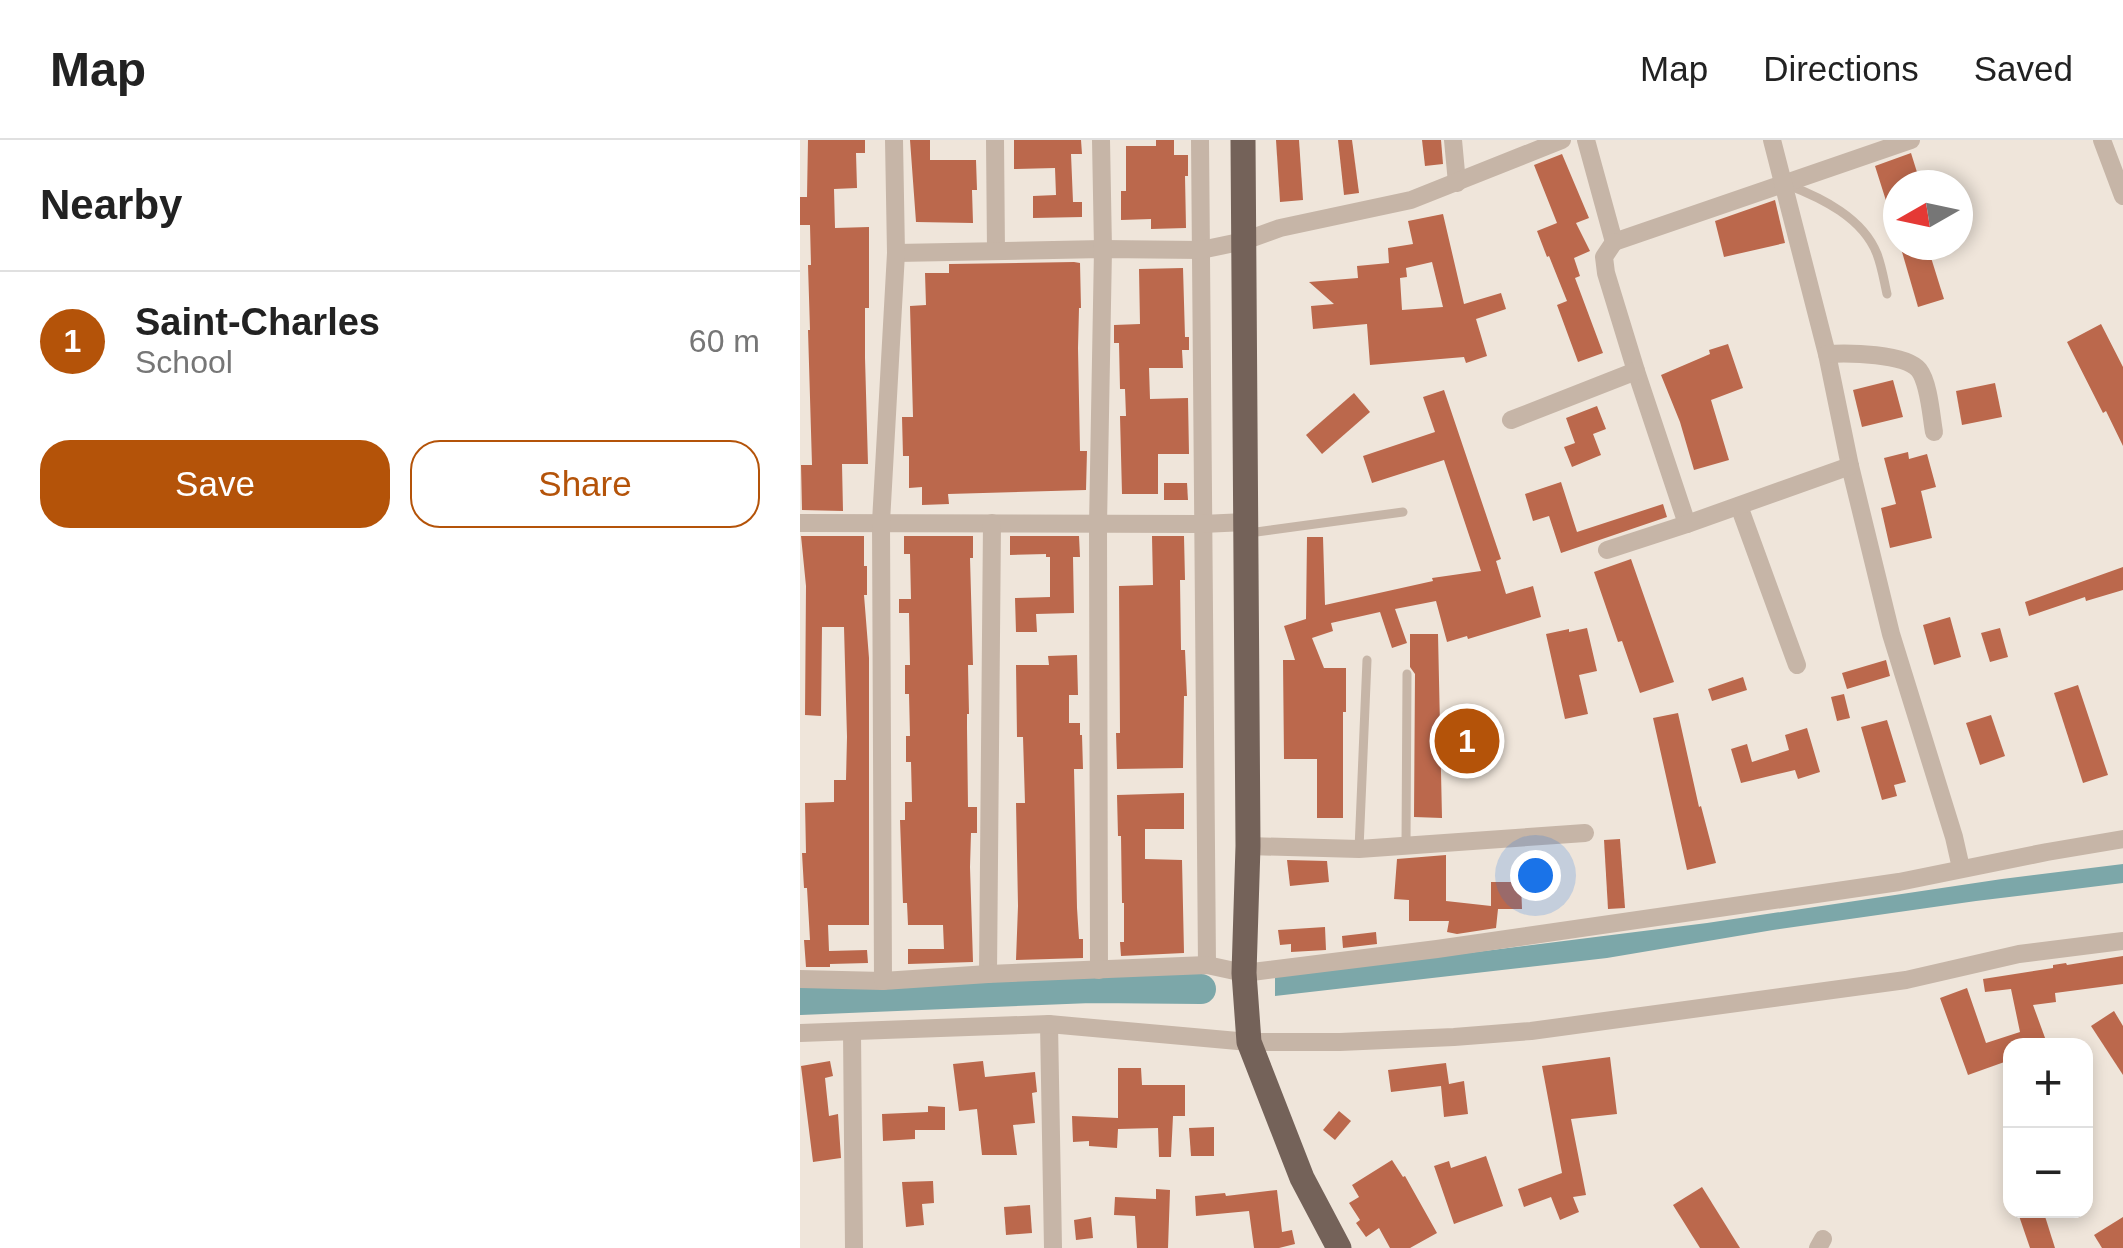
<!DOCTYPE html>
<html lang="en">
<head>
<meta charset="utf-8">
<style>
	:root { --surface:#fff; --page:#f6f6f6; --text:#222; --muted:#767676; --line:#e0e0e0; --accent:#b45309 }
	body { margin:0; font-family:Arial,sans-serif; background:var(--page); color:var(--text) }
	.controls { position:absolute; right:30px; bottom:30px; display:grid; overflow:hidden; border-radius:20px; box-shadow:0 5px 15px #0003 }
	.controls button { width:90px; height:90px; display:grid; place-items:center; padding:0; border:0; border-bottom:2px solid var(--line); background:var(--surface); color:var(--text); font:50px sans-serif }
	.compass { position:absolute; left:1083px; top:30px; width:90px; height:90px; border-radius:50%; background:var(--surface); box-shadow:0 5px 15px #0003; rotate:261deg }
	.you { position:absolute; left:735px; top:735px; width:35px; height:35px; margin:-25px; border:8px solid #fff; border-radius:50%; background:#1a73e8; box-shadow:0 0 0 15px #1a73e833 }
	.badge { display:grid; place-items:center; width:65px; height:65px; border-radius:50%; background:var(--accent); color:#fff; font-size:32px; font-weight:700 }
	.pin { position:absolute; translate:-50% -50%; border:5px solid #fff; box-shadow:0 2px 10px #0006 }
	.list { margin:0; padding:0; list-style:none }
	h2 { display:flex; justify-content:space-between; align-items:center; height:130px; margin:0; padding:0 40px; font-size:42px }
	h2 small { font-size:32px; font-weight:400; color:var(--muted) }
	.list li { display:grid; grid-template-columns:65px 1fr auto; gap:30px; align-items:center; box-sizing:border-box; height:140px; padding:0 40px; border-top:2px solid var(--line) }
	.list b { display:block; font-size:38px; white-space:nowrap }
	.list p { margin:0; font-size:32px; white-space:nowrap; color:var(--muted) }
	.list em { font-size:32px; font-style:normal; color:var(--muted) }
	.actions { display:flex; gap:20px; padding:30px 40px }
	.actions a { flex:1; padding:22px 0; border:2px solid var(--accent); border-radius:30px; text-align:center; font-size:35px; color:var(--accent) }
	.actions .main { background:var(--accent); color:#fff }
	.map { position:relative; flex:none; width:1323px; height:1108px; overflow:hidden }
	header { display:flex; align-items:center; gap:60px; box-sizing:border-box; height:140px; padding:0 50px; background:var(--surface); border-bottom:2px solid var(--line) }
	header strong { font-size:48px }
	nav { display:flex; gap:55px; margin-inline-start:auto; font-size:35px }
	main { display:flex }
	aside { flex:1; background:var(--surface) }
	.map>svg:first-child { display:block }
	.water { fill:#7ca7a9 }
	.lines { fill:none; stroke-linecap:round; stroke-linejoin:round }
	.river { stroke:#7ca7a9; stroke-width:30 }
	.building { fill:#bb684c; fill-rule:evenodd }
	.service { stroke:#c6b5a7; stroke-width:9 }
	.minor { stroke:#c6b5a7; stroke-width:18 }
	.primary { stroke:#746259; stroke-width:25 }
</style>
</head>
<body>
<header>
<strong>Map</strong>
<nav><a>Map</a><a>Directions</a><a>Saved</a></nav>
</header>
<main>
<aside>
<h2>Nearby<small></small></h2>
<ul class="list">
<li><span class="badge">1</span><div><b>Saint-Charles</b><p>School</p></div><em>60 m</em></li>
</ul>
<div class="actions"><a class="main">Save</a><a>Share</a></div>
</aside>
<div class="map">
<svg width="1323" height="1108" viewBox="0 0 1323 1108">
	<rect width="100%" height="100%" fill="#efe5da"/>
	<polygon class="water" points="1323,724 1323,743 1176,761 973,790 807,818 475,856 475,837 907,783 1202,739"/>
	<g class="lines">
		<polyline class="river" points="0,860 291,848 401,849"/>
	</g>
	<g class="building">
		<polygon points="8,0 65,0 65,13 56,13 57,48 34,49 35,88 69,87 69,168 65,168 65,218 68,324 42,324 43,371 2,370 1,325 12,325 8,190 10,190 8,125 11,125 10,85 0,85 0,57 7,57"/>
		<polygon points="110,0 130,0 130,20 176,20 177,50 172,50 173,83 116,82"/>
		<polygon points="214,0 281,0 282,14 271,14 273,62 282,62 282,77 233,78 233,56 256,55 255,28 214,29"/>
		<polygon points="356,0 374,0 374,15 388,15 388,36 385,36 386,88 351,89 351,79 321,80 321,51 326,51 326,6 356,6"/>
		<polygon points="476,0 499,0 503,60 480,62"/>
		<polygon points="538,0 552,0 559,53 544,55"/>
		<polygon points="622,0 641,0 643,24 625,26"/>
		<polygon points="1111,13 1121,45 1098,45 1098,89 1095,89 1075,26"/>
		<polygon points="762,14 789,78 776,83 790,111 774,118 780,136 775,138 803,213 778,222 757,165 767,161 749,116 747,117 737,91 757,83 734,25"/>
		<polygon points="975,60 985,103 924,117 915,81"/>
		<path d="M 643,74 L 664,164 L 701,153 L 706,169 L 676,179 L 687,216 L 666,223 L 664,217 L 570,225 L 567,184 L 513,189 L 511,166 L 534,164 L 509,142 L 558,138 L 557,126 L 589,123 L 588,108 L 613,104 L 608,81 ZM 632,122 L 643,167 L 602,170 L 600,138 L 607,137 L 606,128 Z"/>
		<polygon points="1100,105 1127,105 1144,159 1118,167"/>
		<polygon points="274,122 280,123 281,168 279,168 278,208 280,311 287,311 286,350 148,354 149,364 122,365 122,347 109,348 109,316 103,316 102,277 113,277 110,166 126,165 125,133 149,133 149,124"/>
		<polygon points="383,128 385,197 389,197 389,210 382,210 383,228 349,228 350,259 388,258 389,314 358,314 358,354 322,354 320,276 326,276 325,249 320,249 319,203 314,203 314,185 340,184 339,129"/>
		<polygon points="1301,184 1323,227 1323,306 1306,271 1303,273 1267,202"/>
		<polygon points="928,204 943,248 911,260 929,320 894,330 880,282 861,235 910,214 909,210"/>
		<polygon points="1093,240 1103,277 1062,287 1053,250"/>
		<polygon points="1195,243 1202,277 1162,285 1156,251"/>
		<polygon points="644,250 701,419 696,421 706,454 733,446 741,477 668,499 667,496 647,502 636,461 595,469 607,503 592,508 580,472 531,483 533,491 512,498 524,528 546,528 546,572 543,572 543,678 517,678 517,619 484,619 483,520 495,520 484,486 506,479 507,397 523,397 525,465 633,441 632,438 681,431 644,320 572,343 563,316 635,292 623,257"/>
		<polygon points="554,253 570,272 522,314 506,295"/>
		<polygon points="797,266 806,289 793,294 801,315 772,327 764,307 775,303 766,278"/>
		<polygon points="1108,312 1109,319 1127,314 1136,347 1121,351 1132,398 1090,408 1081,368 1096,364 1084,318"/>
		<polygon points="761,342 777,392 863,364 867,377 761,413 749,376 733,381 725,354"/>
		<polygon points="364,343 387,343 388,360 364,360"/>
		<polygon points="1,396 64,396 64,426 67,426 67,455 64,455 69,518 69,785 28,785 29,811 67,810 68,823 30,824 30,827 6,827 4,800 10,800 7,748 4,748 2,713 6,713 5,663 34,662 34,640 46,640 47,597 44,487 22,487 21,576 5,575 6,446"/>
		<polygon points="104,396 173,396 173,418 170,418 173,525 168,525 169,574 167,574 167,588 168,667 177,667 177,693 171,693 170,727 173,822 108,824 108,809 144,809 143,785 108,785 107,763 103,763 100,680 105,680 105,662 112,662 111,622 106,622 106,596 110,596 109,554 105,554 105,525 110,525 109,473 99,473 99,459 111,459 110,414 104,414"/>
		<polygon points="210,396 279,396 280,417 273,417 274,473 236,474 237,492 216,492 215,458 250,457 250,417 246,417 246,414 210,415"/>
		<polygon points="352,396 384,396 385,440 380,440 381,510 385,510 387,556 384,556 383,628 317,629 316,593 320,593 319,446 353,445"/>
		<polygon points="831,419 874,542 840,553 822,501 818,502 794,432"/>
		<polygon points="1323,427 1323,450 1286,461 1285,457 1229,476 1225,462"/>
		<polygon points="1150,477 1161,517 1134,525 1123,485"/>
		<polygon points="787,488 797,531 779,535 788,574 765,579 746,494 769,489 769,492"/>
		<polygon points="1200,488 1208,517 1190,522 1181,493"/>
		<polygon points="610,494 638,494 642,678 614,677 615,534 610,527"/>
		<polygon points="277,515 278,555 269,555 269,583 280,583 280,595 282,595 283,629 274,629 277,768 279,799 283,799 283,818 216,820 218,766 216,663 225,663 223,597 217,597 216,525 249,525 248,516"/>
		<polygon points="1086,520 1090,536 1047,549 1042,533"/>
		<polygon points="943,537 947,550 912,561 908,549"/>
		<polygon points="1278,545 1308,635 1283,643 1254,553"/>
		<polygon points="1044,554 1050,578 1037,581 1031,557"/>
		<polygon points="878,573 899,667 901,666 916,723 887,730 853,578"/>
		<polygon points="1191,575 1205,616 1180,625 1166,583"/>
		<polygon points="1087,580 1106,642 1094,645 1097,656 1082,660 1061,587"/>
		<polygon points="1007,588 1020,632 998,639 995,630 941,643 931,609 947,604 952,622 989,610 985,595"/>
		<polygon points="384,653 384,689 345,689 345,719 382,720 384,813 321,816 320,802 324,802 324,763 322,763 321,696 318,696 317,655"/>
		<polygon points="820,699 825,768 808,769 804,700"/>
		<polygon points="646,715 646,761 691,766 691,742 721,742 722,769 698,769 696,788 657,794 647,792 649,781 609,781 609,760 594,759 597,719"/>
		<polygon points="487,720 527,721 529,742 490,746"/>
		<polygon points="525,787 526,810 491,812 491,804 480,805 478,790"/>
		<polygon points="576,792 577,804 543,808 542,796"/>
		<polygon points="1323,816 1323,844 1255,853 1256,862 1233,865 1248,906 1210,906 1210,920 1168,935 1140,858 1167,848 1186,903 1220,892 1211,849 1185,852 1183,839 1253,828 1253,825 1266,823 1267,825"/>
		<polygon points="1314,871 1323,886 1323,935 1291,886"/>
		<polygon points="810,917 817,974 771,979 786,1055 773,1057 779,1072 760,1080 751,1057 724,1067 718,1049 762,1033 742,926"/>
		<polygon points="30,921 33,936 25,938 29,976 38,974 41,1018 13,1022 1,926"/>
		<polygon points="183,921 185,937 235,932 237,952 232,953 235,983 213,985 217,1015 182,1015 177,969 159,971 153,924"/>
		<polygon points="646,923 649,944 664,941 668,974 644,977 641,946 591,952 588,930"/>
		<polygon points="318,928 341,928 342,945 385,945 385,976 373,976 371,1017 359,1017 358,988 318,989 317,1008 289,1006 289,1001 273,1002 272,976 318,978"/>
		<polygon points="128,966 145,967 145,990 115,990 115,999 83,1001 82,974 128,972"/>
		<polygon points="539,971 551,981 535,1000 523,990"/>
		<polygon points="414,987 414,1016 391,1016 389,988"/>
		<polygon points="686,1016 703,1066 654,1084 634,1026 649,1021 651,1028"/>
		<polygon points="592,1020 603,1037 605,1036 637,1093 610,1108 590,1108 579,1088 566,1097 556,1083 560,1080 549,1063 559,1057 552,1045"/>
		<polygon points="133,1041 134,1063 122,1064 124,1085 106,1087 102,1042"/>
		<polygon points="902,1047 940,1108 900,1108 873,1065"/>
		<polygon points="356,1049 370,1050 368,1108 337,1108 335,1076 314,1075 315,1057 356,1059"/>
		<polygon points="477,1050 482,1092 492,1090 495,1104 479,1108 454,1108 449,1071 396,1076 395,1056 425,1053 426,1056"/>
		<polygon points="230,1065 232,1093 206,1095 204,1067"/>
		<polygon points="1217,1070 1243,1070 1255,1108 1230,1108"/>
		<polygon points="291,1077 293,1098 276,1100 274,1080"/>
		<polygon points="1323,1077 1323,1108 1302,1108 1294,1095"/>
	</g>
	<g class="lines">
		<g class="service">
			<path d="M 988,45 C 1022,58 1063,78 1077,114 C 1082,127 1084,141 1087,154"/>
			<polyline points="449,393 603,372"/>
			<polyline points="606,706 607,534"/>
			<polyline points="559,709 567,520"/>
		</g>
		<g class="minor">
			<polyline points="195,0 196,111"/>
			<polyline points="400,0 407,825"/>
			<polyline points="653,0 657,43"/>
			<polyline points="786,0 814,102 1111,0"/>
			<polyline points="972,0 1027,214 1050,326 1091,494 1154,697 1161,728"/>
			<polyline points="1302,0 1323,56"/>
			<polyline points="814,102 804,117 806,133 836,231 887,384"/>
			<polyline points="96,113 303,109 401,110 444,101 480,88 611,60 762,0"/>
			<path d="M 1027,214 C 1049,213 1105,213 1119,230 C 1129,243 1131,275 1134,292"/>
			<polyline points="711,280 836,231"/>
			<polyline points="939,366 997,525"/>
			<polyline points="0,383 402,384 446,382"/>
			<polyline points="807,410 887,384 1050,326"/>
			<polyline points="448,706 559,709 785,693"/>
			<polyline points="299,830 298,385 303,109 301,0"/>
			<polyline points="188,834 192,383"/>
			<polyline points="0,839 83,841 188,834 407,825 444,833 637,809 1099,742 1247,712 1323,699"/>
			<polyline points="83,841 81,382 96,113 94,0"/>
			<polyline points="249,884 253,1108"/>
			<polyline points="52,892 54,1108"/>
			<polyline points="0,893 249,884 449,902 540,902 654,897 731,891 1106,840 1219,814 1323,801"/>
			<polyline points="1018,1108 1023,1099"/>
		</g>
		<polyline class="primary" points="443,0 448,706 444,833 449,902 502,1038 539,1108"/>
	</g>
</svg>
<div class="controls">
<button>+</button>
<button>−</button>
</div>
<svg class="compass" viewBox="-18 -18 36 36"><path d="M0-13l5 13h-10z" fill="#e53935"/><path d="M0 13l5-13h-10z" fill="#767676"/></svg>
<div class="you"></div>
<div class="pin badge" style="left:667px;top:601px">1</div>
</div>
</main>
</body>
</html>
